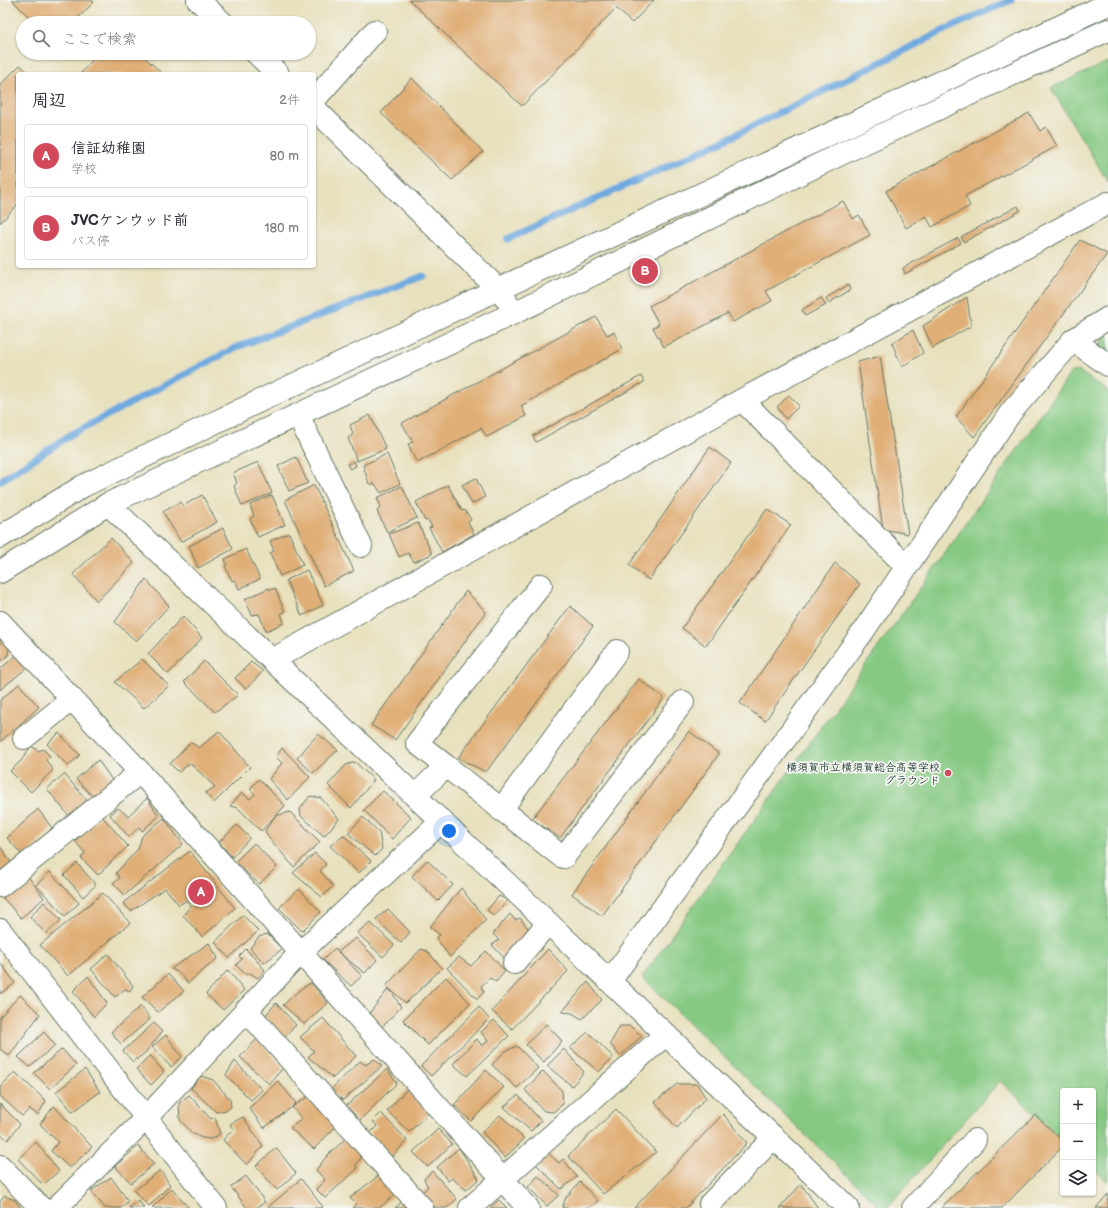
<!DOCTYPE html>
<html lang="ja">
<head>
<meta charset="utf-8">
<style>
	:root { --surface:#fff; --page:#f2f2f3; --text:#2b2b33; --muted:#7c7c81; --line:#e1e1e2; --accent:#d1495b }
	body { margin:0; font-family:"Balsamiq Sans","Klee One",sans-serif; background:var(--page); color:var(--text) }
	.controls { position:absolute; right:12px; bottom:12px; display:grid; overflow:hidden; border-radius:4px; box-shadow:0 1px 3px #0004 }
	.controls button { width:36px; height:36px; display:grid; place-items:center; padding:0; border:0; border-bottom:1px solid var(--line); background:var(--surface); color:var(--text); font:20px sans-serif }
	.you { position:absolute; left:449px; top:831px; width:14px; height:14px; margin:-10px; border:3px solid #fff; border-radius:50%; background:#1a73e8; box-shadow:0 0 0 6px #1a73e833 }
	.badge { display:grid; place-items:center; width:26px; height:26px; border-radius:50%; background:var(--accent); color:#fff; font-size:13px; font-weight:700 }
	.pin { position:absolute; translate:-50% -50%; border:2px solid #fff; box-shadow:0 1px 4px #0006 }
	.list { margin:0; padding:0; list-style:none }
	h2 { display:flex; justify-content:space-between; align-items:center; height:52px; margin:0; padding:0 16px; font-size:17px }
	h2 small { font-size:13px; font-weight:400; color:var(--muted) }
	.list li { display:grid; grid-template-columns:26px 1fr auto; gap:12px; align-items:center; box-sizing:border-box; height:64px; margin:0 8px 8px; padding:0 8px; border:1px solid var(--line); border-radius:4px }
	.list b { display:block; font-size:15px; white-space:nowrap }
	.list p { margin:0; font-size:13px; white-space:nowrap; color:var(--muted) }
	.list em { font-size:13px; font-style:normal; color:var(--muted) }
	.icon { flex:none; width:22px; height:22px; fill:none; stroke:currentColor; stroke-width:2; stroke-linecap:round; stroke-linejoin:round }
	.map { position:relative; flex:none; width:1108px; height:1208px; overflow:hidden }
	.search { position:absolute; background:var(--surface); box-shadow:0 1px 3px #0004; left:16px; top:16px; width:300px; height:44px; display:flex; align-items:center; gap:10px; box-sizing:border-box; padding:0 14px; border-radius:22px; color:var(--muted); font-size:15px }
	.panel { position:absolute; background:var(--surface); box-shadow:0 1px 3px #0004; left:16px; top:72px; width:300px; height:196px; border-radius:4px }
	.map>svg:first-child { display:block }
	.green { fill:#85c982; stroke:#52835b }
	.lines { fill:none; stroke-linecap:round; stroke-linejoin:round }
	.stream { stroke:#6ea9df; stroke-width:7 }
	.building { fill:#e0af77 }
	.minor-casing { stroke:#657664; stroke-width:24 }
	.minor { stroke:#fff; stroke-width:22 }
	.poi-dot { fill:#d1495b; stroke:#f6f6f2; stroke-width:1.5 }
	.labels { text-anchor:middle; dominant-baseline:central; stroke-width:3.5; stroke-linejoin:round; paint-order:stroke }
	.poi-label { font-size:11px; font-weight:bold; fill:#1f3d34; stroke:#f6f6f2; text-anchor:end }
</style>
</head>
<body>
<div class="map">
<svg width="1108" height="1208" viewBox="0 0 1108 1208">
	<rect width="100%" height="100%" fill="#f6f6f2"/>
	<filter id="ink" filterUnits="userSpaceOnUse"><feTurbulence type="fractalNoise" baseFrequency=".025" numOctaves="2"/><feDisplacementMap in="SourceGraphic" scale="8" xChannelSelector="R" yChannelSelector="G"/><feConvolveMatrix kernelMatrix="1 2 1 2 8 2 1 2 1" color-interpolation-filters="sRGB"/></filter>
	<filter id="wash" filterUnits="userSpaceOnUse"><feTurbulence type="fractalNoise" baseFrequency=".012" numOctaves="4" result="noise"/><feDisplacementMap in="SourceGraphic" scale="16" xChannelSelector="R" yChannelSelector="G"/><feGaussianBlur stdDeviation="0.9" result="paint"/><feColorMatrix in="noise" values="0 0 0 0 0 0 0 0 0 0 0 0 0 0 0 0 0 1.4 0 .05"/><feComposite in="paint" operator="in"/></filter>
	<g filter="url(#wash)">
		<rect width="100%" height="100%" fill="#e8e1be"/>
		<g class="green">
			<polygon points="1108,62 1108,182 1051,88"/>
			<polygon points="1108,332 1108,356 1101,351 1102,334"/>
			<polygon points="1079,371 1108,391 1108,1182 1093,1168 1093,1091 1063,1091 1063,1140 1000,1081 887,1208 881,1208 642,977 934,569 1071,372"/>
		</g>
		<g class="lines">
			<g class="stream">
				<polyline points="508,239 723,141 949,28 1011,0"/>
				<polyline points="0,481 72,434 237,347 423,276"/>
			</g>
		</g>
		<g id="blocks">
			<g class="building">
				<polygon points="12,0 92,0 94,2 73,23 35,23"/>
				<polygon points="409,0 654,0 632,23 616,8 522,106"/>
				<polygon points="99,53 140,53 163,74 80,74"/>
				<polygon points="20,65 30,74 18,74 18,204 0,223 0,85"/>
				<polygon points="412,78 483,152 452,180 381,113"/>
				<polygon points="1029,113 1040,131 1046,127 1057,146 965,196 970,206 932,227 926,216 906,228 886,191"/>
				<polygon points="843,201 853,219 859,215 870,235 766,291 772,301 733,322 728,313 664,347 653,328 659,324 649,306"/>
				<polygon points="1018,206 1020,211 964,242 961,237"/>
				<polygon points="958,238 961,243 905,274 903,268"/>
				<polygon points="1080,240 1107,254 974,437 956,417"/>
				<polygon points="848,285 850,290 829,303 826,298"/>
				<polygon points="967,297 971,326 933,348 923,326"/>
				<polygon points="821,298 826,305 805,316 802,310"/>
				<polygon points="596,317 607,335 614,332 622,349 521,406 526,416 487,437 481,428 417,463 408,444 413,442 402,423"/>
				<polygon points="913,330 923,353 902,367 892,343"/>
				<polygon points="880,356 908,534 883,529 858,362"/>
				<polygon points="641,376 644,382 536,442 533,436"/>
				<polygon points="789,395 799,406 786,419 777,407"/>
				<polygon points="370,415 386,449 357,461 348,438 353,434 350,425"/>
				<polygon points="710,447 731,463 649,580 629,565"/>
				<polygon points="387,454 400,484 381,493 375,484 369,484 363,465"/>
				<polygon points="296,457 308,483 289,491 278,466"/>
				<polygon points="354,461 356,466 350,469 347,464"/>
				<polygon points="258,462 272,493 242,506 234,486 237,483 233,473"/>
				<polygon points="476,478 485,497 472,504 462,485"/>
				<polygon points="314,485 354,571 324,586 285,500"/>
				<polygon points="448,485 462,511 465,510 471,520 468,522 474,534 442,552 429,528 432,527 428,520 425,521 416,502"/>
				<polygon points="402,486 417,518 387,532 377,511 381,507 377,498"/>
				<polygon points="202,495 217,522 181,542 163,512 180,502 183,506"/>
				<polygon points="272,495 285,525 258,537 250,519 254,516 250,505"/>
				<polygon points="767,509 791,525 706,646 682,628"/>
				<polygon points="418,523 432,554 414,562 408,553 399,557 389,534"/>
				<polygon points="223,528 233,549 198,568 189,546"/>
				<polygon points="289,533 303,565 280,576 270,553 274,551 270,541"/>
				<polygon points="111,538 134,563 97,601 73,574"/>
				<polygon points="246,549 260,579 239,589 235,580 232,581 225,566 227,565 225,559"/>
				<polygon points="835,563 860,584 765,721 740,703"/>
				<polygon points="307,570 323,605 302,616 286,580"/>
				<polygon points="146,579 169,606 136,641 115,622"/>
				<polygon points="269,588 270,590 275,588 285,612 281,613 284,623 266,631 259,614 252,615 245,599"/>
				<polygon points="466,591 486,612 395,740 371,725"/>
				<polygon points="570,606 593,626 486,772 458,758"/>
				<polygon points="183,616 202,638 168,674 148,654"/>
				<polygon points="0,637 9,648 8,656 0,662"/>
				<polygon points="17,655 28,667 0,690 0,669"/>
				<polygon points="142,659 169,686 144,708 115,682"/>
				<polygon points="204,661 238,695 215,712 184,682"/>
				<polygon points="251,662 263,671 246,689 235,678"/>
				<polygon points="639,679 664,698 560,838 532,819"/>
				<polygon points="19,684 39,707 0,742 0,700"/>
				<polygon points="219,731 250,767 214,803 205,793 215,787 190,763 179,772 170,764 191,742 199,748"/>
				<polygon points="689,731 719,754 602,916 572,894"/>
				<polygon points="59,733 80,755 68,766 47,744"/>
				<polygon points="318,734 338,750 313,773 297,758"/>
				<polygon points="31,746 39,751 43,749 50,756 46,760 53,770 31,792 10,771 21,761"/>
				<polygon points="282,748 310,777 288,800 269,779 282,763 276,757"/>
				<polygon points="98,760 114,783 94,798 76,779"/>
				<polygon points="355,762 374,780 351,808 328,785 346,765"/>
				<polygon points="64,774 87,800 69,816 47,789"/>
				<polygon points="259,779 285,806 261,831 238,808 230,806 242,793 250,799 255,794 250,789"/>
				<polygon points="383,791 411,817 392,839 364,810"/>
				<polygon points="310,796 321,798 339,819 324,836 301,816 300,809"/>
				<polygon points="147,798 159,816 142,831 139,827 129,837 110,815 118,808 128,816"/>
				<polygon points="38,809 52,828 24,857 7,838"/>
				<polygon points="290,812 320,842 294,867 270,839 265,831 275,816"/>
				<polygon points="101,815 128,846 98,875 81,858 85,853 75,841"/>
				<polygon points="363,817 379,832 382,849 375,856 348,833"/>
				<polygon points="164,818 183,844 125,895 113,883 120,878 116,873 138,849 142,836"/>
				<polygon points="237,825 250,838 232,857 219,842"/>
				<polygon points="343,835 371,861 359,873 330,846"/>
				<polygon points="254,843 277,867 259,884 235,862"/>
				<polygon points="0,846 14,867 0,878"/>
				<polygon points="190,851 235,908 202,937 183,915 191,906 187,900 179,905 165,888 131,911 123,903"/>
				<polygon points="315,853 326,864 320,871 333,886 322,897 293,873"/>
				<polygon points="427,860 453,885 438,901 412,876"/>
				<polygon points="77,863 96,885 83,897 64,875"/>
				<polygon points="50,872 79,903 65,916 36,885"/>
				<polygon points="27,875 44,898 21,918 3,898"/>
				<polygon points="461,888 486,920 450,957 436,938 440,935 430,927"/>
				<polygon points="299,889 321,912 302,931 279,908"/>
				<polygon points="103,893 130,923 68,976 40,945"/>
				<polygon points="499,896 508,900 494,916 487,910"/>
				<polygon points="44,902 61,920 46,934 30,917"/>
				<polygon points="388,909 410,932 401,943 376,919"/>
				<polygon points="510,914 515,920 520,918 531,932 506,960 492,945 499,940 493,934"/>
				<polygon points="243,915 258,931 229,958 215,942"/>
				<polygon points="370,922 394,945 383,957 357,933"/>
				<polygon points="267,934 282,949 264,963 250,948 259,937"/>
				<polygon points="356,938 377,960 365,973 338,952"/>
				<polygon points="209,943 218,958 188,983 178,972 171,969"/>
				<polygon points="335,948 362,976 351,986 323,960"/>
				<polygon points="246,949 265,970 258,978 250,973 246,975 236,965 242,959 239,956"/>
				<polygon points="421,949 427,951 442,968 406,1003 386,986"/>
				<polygon points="548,949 568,971 512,1029 492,1011"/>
				<polygon points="486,951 505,971 496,982 490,978 481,986 484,992 477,999 447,968 459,957 471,966"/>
				<polygon points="108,954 133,986 130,991 125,989 115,997 91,969"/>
				<polygon points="0,962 15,983 0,994"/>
				<polygon points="228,970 244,990 223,1010 206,994"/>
				<polygon points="168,974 184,991 158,1012 142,997"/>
				<polygon points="88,976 107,1003 94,1017 73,991"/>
				<polygon points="446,977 470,1003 428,1045 403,1020"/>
				<polygon points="588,982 602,1000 582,1019 572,1013 562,1012"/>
				<polygon points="311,983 328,1003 304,1024 283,1005 302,988"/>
				<polygon points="389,988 401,1007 382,1027 368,1015"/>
				<polygon points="20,995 40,1014 9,1056 0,1049 0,1017"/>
				<polygon points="276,1003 296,1025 285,1037 264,1017"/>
				<polygon points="141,1006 150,1019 121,1044 111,1032"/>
				<polygon points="479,1007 489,1019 431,1076 421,1066"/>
				<polygon points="323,1018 356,1056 333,1078 308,1057 314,1051 300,1037"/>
				<polygon points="494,1020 509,1036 467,1076 453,1064 477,1039 482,1046 488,1041 481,1032"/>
				<polygon points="154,1023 162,1032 145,1053 133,1062 123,1051"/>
				<polygon points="546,1024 562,1041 544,1062 526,1045"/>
				<polygon points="620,1026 630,1026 642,1036 620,1056 610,1044"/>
				<polygon points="44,1032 55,1045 30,1067 18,1057"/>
				<polygon points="588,1032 613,1057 599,1072 570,1048"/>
				<polygon points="166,1035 182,1057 171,1067 152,1047"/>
				<polygon points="257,1039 283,1068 269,1084 240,1057"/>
				<polygon points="517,1046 538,1068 517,1088 492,1065 504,1052"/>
				<polygon points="62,1049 76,1065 50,1089 34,1073"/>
				<polygon points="564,1049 584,1072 572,1086 547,1066"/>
				<polygon points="150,1055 164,1072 151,1085 136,1069"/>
				<polygon points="374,1059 382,1066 343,1100 330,1090 360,1061 366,1065"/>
				<polygon points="235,1061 262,1090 251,1100 226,1075"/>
				<polygon points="85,1069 100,1092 73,1112 56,1092"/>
				<polygon points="387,1069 397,1083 358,1122 345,1107"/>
				<polygon points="486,1070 504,1087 471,1121 454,1105"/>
				<polygon points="543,1071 562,1091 563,1104 553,1112 544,1111 525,1090"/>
				<polygon points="15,1072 46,1101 38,1115 30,1109 22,1116 0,1096 0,1087"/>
				<polygon points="201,1076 213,1080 230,1099 231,1107 227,1110 216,1112 191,1088"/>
				<polygon points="278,1081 296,1103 292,1107 312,1094 337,1125 314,1149 290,1128 302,1119 292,1107 264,1128 249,1108"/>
				<polygon points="677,1084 697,1084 706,1098 677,1128 655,1102"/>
				<polygon points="407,1089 429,1113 409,1132 387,1111"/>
				<polygon points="189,1095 211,1119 215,1117 220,1134 211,1139 202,1138 192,1133 180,1120 179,1103"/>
				<polygon points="518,1095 541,1121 531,1131 504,1107"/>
				<polygon points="0,1104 20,1124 8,1140 0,1134"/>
				<polygon points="54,1106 92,1147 70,1168 51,1151 58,1142 40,1124"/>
				<polygon points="616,1109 656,1152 603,1194 568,1156"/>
				<polygon points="381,1113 407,1140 392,1157 370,1133 377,1126 373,1121"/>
				<polygon points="723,1114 747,1143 686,1208 634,1208"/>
				<polygon points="500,1115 524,1139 505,1158 482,1132"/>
				<polygon points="1035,1115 1063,1141 1063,1146 1002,1208 941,1208"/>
				<polygon points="243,1117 263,1146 247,1165 223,1140 233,1129 230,1124"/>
				<polygon points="438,1129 452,1144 428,1167 413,1152"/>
				<polygon points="345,1139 362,1156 356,1165 357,1169 325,1198 316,1189 325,1180 316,1170 326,1157"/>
				<polygon points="36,1142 59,1171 43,1185 18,1159"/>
				<polygon points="138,1146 154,1164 131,1183 115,1166"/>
				<polygon points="276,1148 296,1173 277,1190 256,1166"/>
				<polygon points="459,1148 479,1179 466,1190 452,1178 448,1181 437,1167"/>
				<polygon points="546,1151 559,1163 563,1159 577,1177 561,1189 533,1161"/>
				<polygon points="160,1170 170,1185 149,1206 134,1191"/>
				<polygon points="432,1171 457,1199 447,1208 436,1208 421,1193 428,1187 424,1179"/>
				<polygon points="382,1173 399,1192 379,1208 352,1208 356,1204 350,1198"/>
				<polygon points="246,1176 265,1202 256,1208 247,1208 231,1187"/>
				<polygon points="538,1176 559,1195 547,1206 528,1187"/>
				<polygon points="111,1177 128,1201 121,1208 105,1208 91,1191"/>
				<polygon points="301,1179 323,1207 321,1208 267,1208"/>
				<polygon points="580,1182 598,1201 589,1208 562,1208 566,1197"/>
				<polygon points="801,1184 818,1208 780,1208"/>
				<polygon points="172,1188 189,1208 152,1208"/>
				<polygon points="1108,1194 1108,1208 1096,1208"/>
				<polygon points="5,1196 15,1200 21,1208 0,1208 0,1201"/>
				<polygon points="138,1200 144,1208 129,1208"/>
				<polygon points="404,1200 409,1208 395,1208"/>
				<polygon points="499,1200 507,1208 490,1208"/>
			</g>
		</g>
	</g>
	<g filter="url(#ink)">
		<use href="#blocks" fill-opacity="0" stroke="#657664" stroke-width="1"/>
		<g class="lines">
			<defs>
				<g id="minor">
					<polyline points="198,0 223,23"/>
					<polyline points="256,53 278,74"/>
					<polyline points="314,100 375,31"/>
					<polyline points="314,108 498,289 506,299"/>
					<polyline points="1073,340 1108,365"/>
					<polyline points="742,400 906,566"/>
					<polyline points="298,415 361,546"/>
					<polyline points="108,504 848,1208"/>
					<polyline points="0,537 83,486 276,393 1108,4"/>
					<polyline points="0,572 108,504 516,312 849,150 1108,30"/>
					<polyline points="0,622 140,772 528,1208"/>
					<polyline points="272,660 742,400 1108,203"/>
					<polyline points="24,738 72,699"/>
					<polyline points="446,766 561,856 564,857 683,702"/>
					<polyline points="415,796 446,766 417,743 541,585"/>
					<polyline points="501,810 617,651"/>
					<polyline points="0,886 140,772"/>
					<polyline points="0,930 216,1208"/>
					<polyline points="514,963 548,923"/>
					<polyline points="610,981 862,633 1011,412 1073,340 1108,318"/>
					<polyline points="246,1010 422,1208"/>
					<polyline points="0,1166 41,1208"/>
					<polyline points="710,1204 774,1137"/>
					<polyline points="56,1208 146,1118 300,953 442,821"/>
					<polyline points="470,1208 666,1034"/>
					<polyline points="913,1208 975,1140"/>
				</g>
			</defs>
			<use href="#minor" class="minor-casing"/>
			<use href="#minor" class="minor"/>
		</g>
	</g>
	<circle class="poi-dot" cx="948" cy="773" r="4"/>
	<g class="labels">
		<g class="poi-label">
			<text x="940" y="767">横須賀市立横須賀総合高等学校<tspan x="940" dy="13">グラウンド</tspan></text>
		</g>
	</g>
</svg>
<div class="controls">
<button>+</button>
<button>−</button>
<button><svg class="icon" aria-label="layers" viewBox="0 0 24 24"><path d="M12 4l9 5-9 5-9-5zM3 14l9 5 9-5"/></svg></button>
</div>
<div class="you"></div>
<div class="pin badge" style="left:201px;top:892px">A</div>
<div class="pin badge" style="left:645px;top:271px">B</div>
<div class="search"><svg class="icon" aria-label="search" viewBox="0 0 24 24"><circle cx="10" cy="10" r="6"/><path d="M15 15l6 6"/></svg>ここで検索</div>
<section class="panel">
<h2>周辺<small>2件</small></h2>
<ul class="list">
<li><span class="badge">A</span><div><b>信証幼稚園</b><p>学校</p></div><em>80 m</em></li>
<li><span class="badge">B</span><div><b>JVCケンウッド前</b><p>バス停</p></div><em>180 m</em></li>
</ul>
</section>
</div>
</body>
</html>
